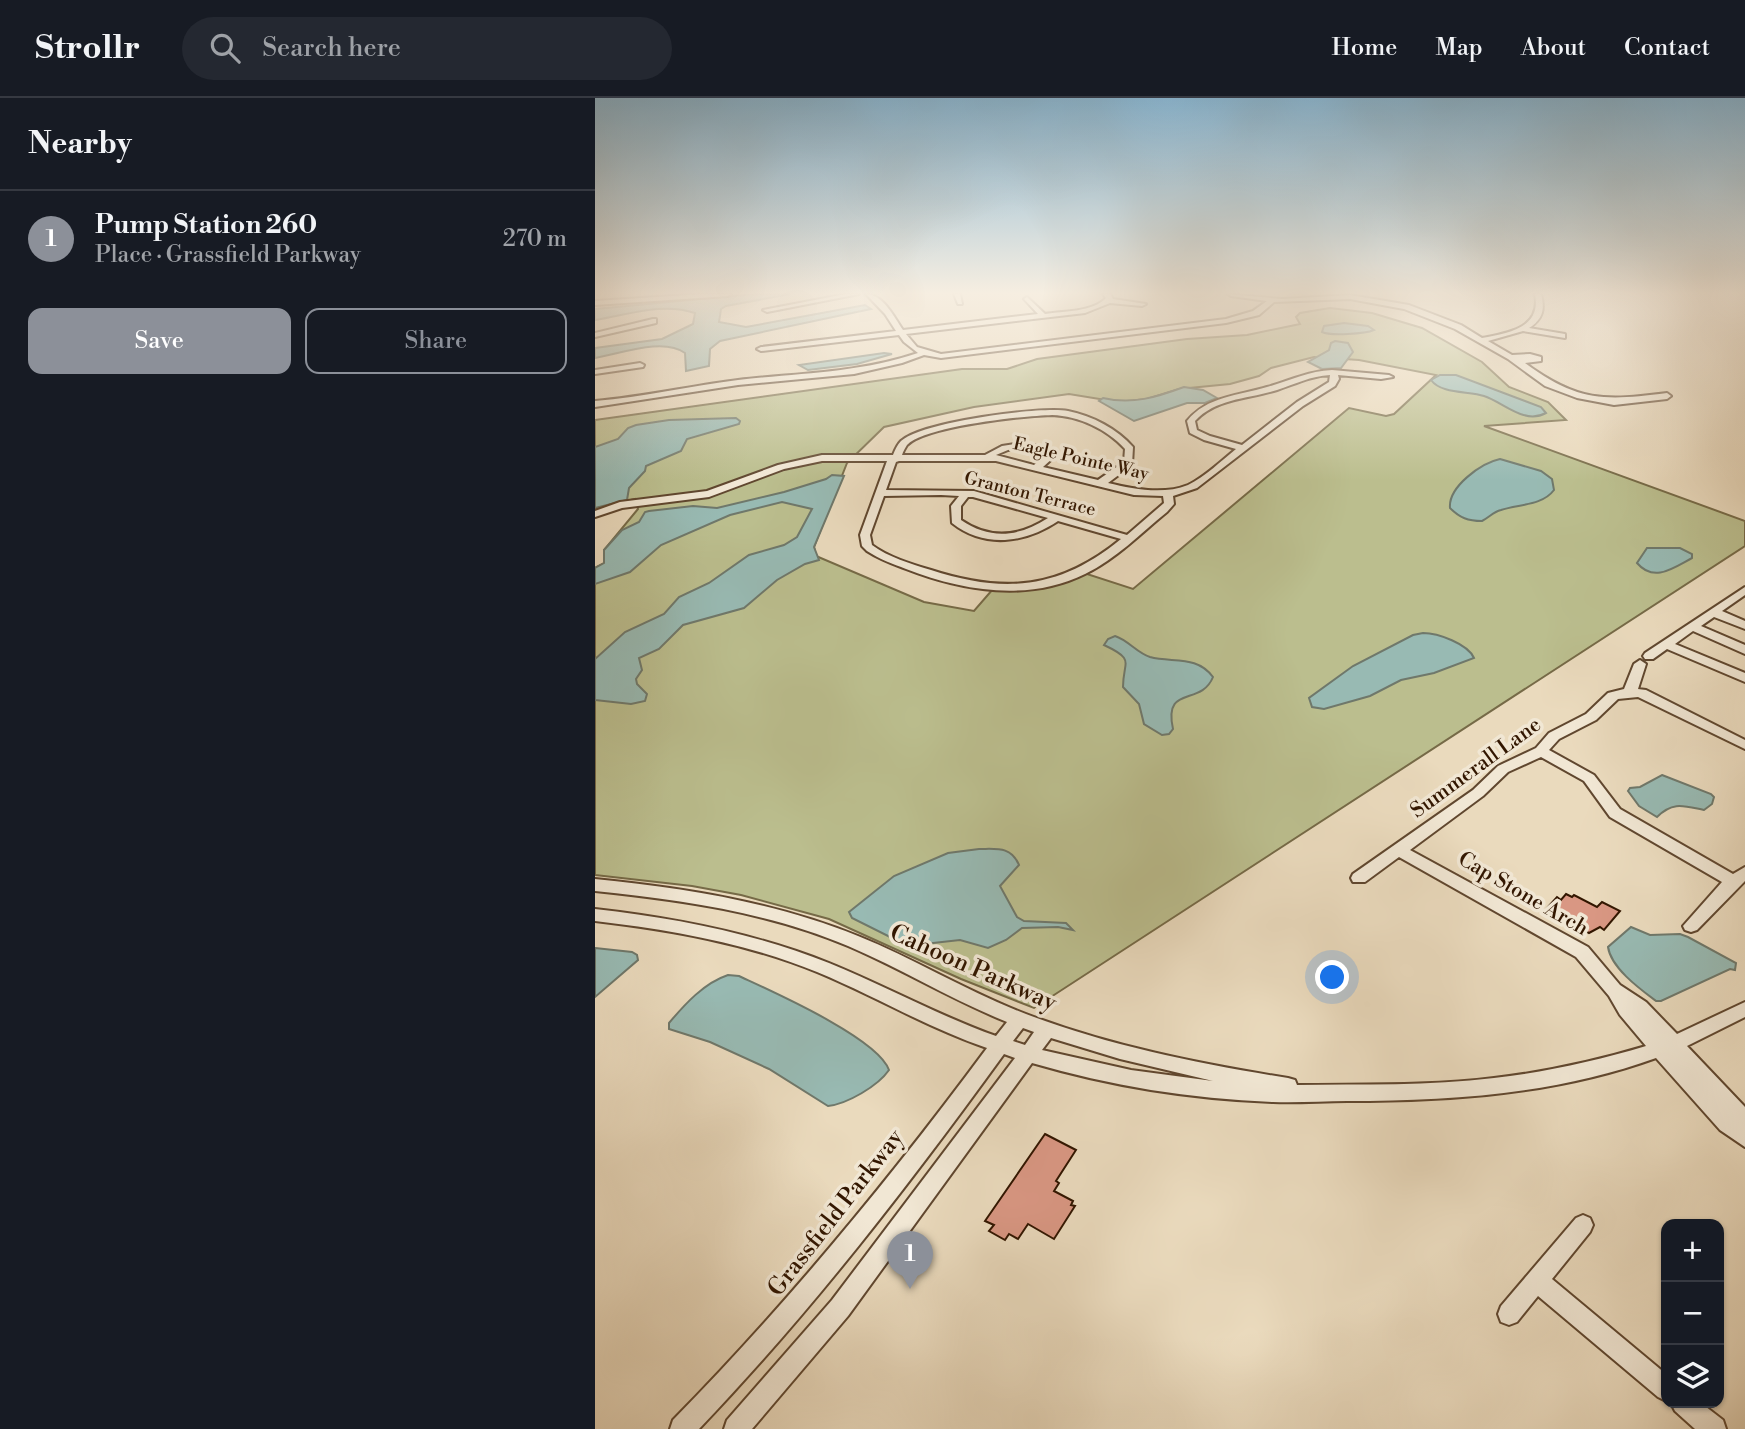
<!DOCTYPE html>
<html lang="en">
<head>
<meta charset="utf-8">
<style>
	:root { --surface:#171b24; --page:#242831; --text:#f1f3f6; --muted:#9ea1a6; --line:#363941; --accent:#8c9099 }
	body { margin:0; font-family:"Libre Bodoni",serif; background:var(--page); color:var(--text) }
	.controls { position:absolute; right:21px; bottom:21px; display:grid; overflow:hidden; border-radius:14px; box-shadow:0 2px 5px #0004 }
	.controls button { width:63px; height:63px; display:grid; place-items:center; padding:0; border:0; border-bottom:2px solid var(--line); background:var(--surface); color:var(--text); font:35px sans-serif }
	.you { position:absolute; left:738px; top:880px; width:24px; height:24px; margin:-18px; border:5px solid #fff; border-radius:50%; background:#1a73e8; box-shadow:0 0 0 10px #1a73e833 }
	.badge { display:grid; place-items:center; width:46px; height:46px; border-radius:50%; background:var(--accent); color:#fff; font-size:23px; font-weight:700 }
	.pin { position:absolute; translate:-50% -58px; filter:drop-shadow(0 2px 4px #0008) }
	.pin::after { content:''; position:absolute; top:37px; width:24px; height:21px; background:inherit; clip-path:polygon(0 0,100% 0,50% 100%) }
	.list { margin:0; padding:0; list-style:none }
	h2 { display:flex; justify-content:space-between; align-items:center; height:91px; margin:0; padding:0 28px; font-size:30px }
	h2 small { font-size:23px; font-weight:400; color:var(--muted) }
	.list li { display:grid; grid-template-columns:46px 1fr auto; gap:21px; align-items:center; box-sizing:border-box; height:98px; padding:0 28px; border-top:2px solid var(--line) }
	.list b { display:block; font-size:26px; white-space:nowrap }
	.list p { margin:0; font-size:23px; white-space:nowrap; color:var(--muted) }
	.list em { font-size:23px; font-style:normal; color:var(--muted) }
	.actions { display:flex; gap:14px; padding:21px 28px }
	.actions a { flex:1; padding:16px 0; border:2px solid var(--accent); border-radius:14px; text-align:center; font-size:24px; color:var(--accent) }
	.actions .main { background:var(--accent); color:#fff }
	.icon { flex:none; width:38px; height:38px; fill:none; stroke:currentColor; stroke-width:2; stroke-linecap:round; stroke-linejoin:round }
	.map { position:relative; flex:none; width:1150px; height:1331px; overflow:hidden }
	header { display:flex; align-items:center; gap:42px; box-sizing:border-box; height:98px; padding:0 35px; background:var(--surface); border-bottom:2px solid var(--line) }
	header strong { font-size:33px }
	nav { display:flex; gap:38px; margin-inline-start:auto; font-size:24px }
	.search { width:490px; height:63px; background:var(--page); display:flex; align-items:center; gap:18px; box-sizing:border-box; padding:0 24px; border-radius:38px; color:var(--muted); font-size:26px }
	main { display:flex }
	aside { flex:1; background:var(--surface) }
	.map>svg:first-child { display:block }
	.green { fill:#bbbe8e; stroke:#766a47; stroke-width:2; fill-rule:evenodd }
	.water { fill:#98bab3; stroke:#6f786b; stroke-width:2 }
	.building { fill:#d99783; stroke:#321600; stroke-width:2 }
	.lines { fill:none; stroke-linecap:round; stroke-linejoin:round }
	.minor-casing { stroke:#60472f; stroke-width:4 }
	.minor { fill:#f1e7d4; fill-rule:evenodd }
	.labels { text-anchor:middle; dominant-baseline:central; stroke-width:7; stroke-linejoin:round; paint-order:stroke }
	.far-street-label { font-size:18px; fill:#321600; stroke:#f1e7d4 }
	.street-label { font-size:21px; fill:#321600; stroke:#f1e7d4 }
	.near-street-label { font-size:24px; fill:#321600; stroke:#f1e7d4 }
</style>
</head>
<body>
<header>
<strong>Strollr</strong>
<div class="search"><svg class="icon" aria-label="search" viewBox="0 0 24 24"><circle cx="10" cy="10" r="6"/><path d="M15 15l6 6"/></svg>Search here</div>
<nav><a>Home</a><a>Map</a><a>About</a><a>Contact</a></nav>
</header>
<main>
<aside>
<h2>Nearby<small></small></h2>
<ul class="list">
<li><span class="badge">1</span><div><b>Pump Station 260</b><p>Place · Grassfield Parkway</p></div><em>270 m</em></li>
</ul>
<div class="actions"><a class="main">Save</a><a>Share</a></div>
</aside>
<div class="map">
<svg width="1150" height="1331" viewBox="0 0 1150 1331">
	<rect width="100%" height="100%" fill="#eadabd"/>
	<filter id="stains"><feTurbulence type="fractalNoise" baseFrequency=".00286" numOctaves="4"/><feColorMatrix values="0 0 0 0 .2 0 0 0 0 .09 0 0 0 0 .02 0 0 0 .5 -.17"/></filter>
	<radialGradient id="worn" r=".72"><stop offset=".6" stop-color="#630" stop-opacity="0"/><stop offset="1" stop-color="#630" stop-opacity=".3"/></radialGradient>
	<path class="green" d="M 735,210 L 777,215 L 827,230 L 887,264 L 914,289 L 953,304 L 971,322 L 889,328 L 1150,423 L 1150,448 L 439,910 L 366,881 L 234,821 L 146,797 L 97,788 L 0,777 L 0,470 L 9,465 L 9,452 L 43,411 L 40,401 L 0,410 L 0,322 L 367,271 L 412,271 L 442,261 L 592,241 L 652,237 L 705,226 L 701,219 L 705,215 ZM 719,259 L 764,262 L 841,277 L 799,316 L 791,318 L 754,310 L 538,491 L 489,475 L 398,491 L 379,513 L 329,504 L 221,458 L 219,449 L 252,365 L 289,329 L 379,309 L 474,296 L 523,304 L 552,301 L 584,291 L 635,286 L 664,278 L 676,270 Z"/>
	<g class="water">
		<path d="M 160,196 L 195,196 L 131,208 L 126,211 L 124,224 L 151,229 L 270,207 L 276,211 L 125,243 L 115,251 L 114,268 L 91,273 L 90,255 C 68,239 25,256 0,260 L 0,250 L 67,241 L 98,226 L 100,215 C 67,204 33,217 0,222 L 0,211 Z"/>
		<path d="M 749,225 L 773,228 L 779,232 C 770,236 735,238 727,234 L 729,228 Z"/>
		<polygon points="740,243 753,245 758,254 746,270 727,271 713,264 734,252 736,245"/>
		<polygon points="289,255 297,256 262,266 213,272 204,267"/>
		<path d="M 845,277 L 861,277 L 946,309 L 951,315 C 929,327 908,304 889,298 C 873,293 846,296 836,282 Z"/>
		<path d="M 589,289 L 608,292 L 622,300 L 610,305 L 592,305 L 539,323 L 504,303 L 508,300 C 537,307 562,299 589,289 Z"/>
		<polygon points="141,320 145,323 144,326 92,341 86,353 51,368 50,373 34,390 32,402 0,410 0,349 23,341 33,330 41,327 74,322"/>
		<path d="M 905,361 L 946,373 L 957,381 L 959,392 C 947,408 923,406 906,412 C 898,414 895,419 887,423 C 873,423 865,420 855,410 C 853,389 886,365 905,361 Z"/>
		<polygon points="237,377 249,378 219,449 224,462 210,466 182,482 149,510 88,527 64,551 44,560 47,572 41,581 42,586 52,596 50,603 36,606 0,602 0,561 30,534 69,516 84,499 114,485 154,457 189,447 202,439 217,411 187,404 135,417 66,447 35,474 0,486 0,470 9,465 9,452 27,432 44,424 50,414 54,413 98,408 122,410 189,394 231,381"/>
		<path d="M 1052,450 L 1085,450 L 1097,456 L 1097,460 C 1078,470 1059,485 1042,465 Z"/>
		<path d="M 828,535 C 843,535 873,546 879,560 L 839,575 L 806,582 L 775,598 L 729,611 L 717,609 L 714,600 L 758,568 L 818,537 Z"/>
		<path d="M 520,538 C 533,542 542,555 555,559 C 578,565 602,557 618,579 C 606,609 568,586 578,631 L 574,636 L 567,637 L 549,626 L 544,606 L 528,589 C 528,563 541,562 509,547 L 513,541 Z"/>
		<path d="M 1067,677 L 1116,696 L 1119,699 L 1117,706 L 1109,712 C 1089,708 1078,703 1062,719 L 1044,708 L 1033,693 L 1035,690 L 1045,689 Z"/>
		<path d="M 384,751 C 402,751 416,748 424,767 L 405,788 L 422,819 L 429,823 L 471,825 L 478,832 L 463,829 L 427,830 L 411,842 L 393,850 L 365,842 L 320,847 L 309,846 L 257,820 L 254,814 L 299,778 L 353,755 Z"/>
		<path d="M 1036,829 L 1055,837 L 1085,836 L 1093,839 L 1141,865 L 1140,872 L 1135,871 L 1066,903 L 1061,903 C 1045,891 1016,870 1013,849 Z"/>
		<polygon points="0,850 37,854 42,857 43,862 0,899"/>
		<path d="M 133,877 L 144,878 C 176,893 283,940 294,972 C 283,988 252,1006 233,1008 L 174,971 L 115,944 L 74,931 L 74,925 C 90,906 109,885 133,877 Z"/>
	</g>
	<g class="building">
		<polygon points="971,796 977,799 979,797 1002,809 1007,804 1025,813 1009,832 1005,829 994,835 979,826 976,829 951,811 962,799 966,802"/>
		<polygon points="450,1036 481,1052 461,1083 464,1085 459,1093 478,1103 476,1107 480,1108 459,1141 433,1126 423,1141 414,1136 410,1142 394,1133 399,1127 390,1123"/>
	</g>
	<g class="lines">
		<defs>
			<g id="minor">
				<polygon points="107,196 136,196 133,198 0,207 0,203"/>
				<polygon points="251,196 264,196 172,214 168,212"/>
				<path d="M 271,196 C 288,196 299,219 308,232 L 443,216 L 429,201 L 432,199 L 450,216 C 469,213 498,214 511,200 L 508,196 L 515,196 L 518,201 L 551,206 L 547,208 L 515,205 L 490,215 L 311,236 L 322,249 L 346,256 L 631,221 L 658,213 L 672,203 L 636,198 L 633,196 L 687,201 L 755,197 L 814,207 L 866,227 L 887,240 C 913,235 947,230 940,196 L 946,196 C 950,211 948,221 934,230 L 970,236 L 970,240 L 928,233 L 893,243 L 917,257 L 935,256 L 946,259 L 946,263 L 930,265 C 983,304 1009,303 1072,295 L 1076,298 L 1072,301 L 1019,307 L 982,300 L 950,288 L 913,261 L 860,231 L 809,211 L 755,201 L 679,204 L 664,217 L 631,225 L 346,260 L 329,257 L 307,265 L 259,276 L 143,287 L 0,309 L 0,303 C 48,299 95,288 143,282 C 204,275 264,275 323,255 L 309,244 L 304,237 L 166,253 L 162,251 L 166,249 L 301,233 L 290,216 Z"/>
				<polygon points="359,196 365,196 367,206 363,206"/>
				<polygon points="58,221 61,221 61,225 0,239 0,235"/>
				<polygon points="45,265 49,267 48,269 0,276 0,272"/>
				<path d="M 737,272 L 794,277 L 798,279 L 786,281 L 743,277 L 744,281 L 740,288 L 708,308 L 602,390 L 578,398 L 579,406 L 572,414 C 545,436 521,461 490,476 C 434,504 367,493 311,471 C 298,466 284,461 272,453 L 267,448 L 265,437 L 292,363 L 227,363 L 189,371 L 114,399 L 27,410 L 0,419 L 0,413 L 25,404 L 112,393 L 183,367 L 227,357 L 298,357 C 300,352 302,347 306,343 C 327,324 445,308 473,313 C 498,318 522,331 538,349 L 537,367 L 513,385 C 538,391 568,397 593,387 C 610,379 627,362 641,351 L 609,342 L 595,335 L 592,323 C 612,298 643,298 672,289 C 694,283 713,273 737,272 ZM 735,277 L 734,284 L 702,304 L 647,347 L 615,338 L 602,332 L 600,323 C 621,300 654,301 682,292 C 700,286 716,278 735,277 ZM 457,317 C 484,318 512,331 530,351 L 529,364 L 503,382 L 448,369 L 459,359 L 445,348 L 426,345 L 407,348 L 390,357 L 307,357 C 308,354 310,350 312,347 C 331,328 428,318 457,317 ZM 426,350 L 438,352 L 448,359 L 439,367 L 401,357 L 413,352 ZM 304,363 L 401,363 L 539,397 L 568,398 L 569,405 L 532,437 L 379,393 L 291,392 L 301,364 ZM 346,397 L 364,398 L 356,408 L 357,425 C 390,451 430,445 463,423 L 526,441 C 465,491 410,496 336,472 C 316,466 293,459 277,447 L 275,437 L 289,398 ZM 373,399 L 378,399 L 453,420 C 424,439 395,442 366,422 L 366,408 Z"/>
				<polygon points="1150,489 1150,497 1127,513 1150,523 1150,531 1119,519 1106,528 1150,547 1150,556 1098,533 1080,546 1150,575 1150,584 1072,551 1058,561 1050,561 1048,558 1050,555"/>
				<path d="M 1045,562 L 1051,566 L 1043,591 L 1051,592 L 1150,642 L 1150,651 L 1043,599 L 1023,601 L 1001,622 L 964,641 L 954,652 L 999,677 L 1025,711 L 1138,776 L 1150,769 L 1150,783 L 1102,832 L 1096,834 L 1090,832 L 1088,828 L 1127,784 L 1015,719 L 989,683 L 946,659 L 913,674 L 888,698 L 815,752 L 993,849 L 1025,887 L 1051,904 L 1082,936 L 1150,904 L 1150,919 L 1092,948 L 1150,1009 L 1150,1049 L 1125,1032 L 1061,960 C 962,996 856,1003 752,1003 C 728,1003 703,1005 678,1004 C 597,1001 515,988 437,965 L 253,1218 L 157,1331 L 129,1331 L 132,1322 L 237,1202 L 420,960 L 409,956 C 314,1087 216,1214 104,1331 L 75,1331 L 78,1322 C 192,1206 295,1081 392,950 C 333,930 280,898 222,874 C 151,845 76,832 0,823 L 0,811 C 80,820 159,835 234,865 C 291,888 344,918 401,938 L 412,924 C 357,902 307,871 253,848 C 173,814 86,802 0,793 L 0,781 C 90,790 179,804 263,838 C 320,861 373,894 431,916 C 515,948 605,966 693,980 L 700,982 L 702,987 C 768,986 834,988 899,980 C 951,974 1001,963 1051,948 L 1025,917 L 1014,898 L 981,859 L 804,759 L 770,784 L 758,784 L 756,780 L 758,776 L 878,692 L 903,668 L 941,650 L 954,635 L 991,616 L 1013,595 L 1029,591 L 1039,566 ZM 428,930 L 439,934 L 430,947 L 418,943 ZM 456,940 L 525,961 L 618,983 L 536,972 L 447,952 Z"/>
				<polygon points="988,1117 995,1120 998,1127 995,1134 957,1181 1071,1276 1071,1303 1063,1299 943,1198 922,1224 914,1227 906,1224 903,1216 906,1208 981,1120"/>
				<polygon points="1076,1305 1106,1305 1128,1322 1131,1331 1100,1331 1080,1313"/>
			</g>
		</defs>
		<use href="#minor" class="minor-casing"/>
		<use href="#minor" class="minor"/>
	</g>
	<linearGradient id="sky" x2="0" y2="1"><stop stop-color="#88b6d3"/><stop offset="0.51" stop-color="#f6eee1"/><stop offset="1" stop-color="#f6eee1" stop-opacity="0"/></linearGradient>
	<rect width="1150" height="382" fill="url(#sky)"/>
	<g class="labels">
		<g class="far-street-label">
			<text transform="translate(486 361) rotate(13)">Eagle Pointe Way</text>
			<text transform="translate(435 396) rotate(14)">Granton Terrace</text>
		</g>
		<g class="street-label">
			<text transform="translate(881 670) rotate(-36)">Summerall Lane</text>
			<text transform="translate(928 796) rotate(30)">Cap Stone Arch</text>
		</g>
		<g class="near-street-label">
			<text transform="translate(378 870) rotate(24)">Cahoon Parkway</text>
			<text transform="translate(241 1115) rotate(-52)">Grassfield Parkway</text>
		</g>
	</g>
	<rect width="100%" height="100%" filter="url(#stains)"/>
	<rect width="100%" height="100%" fill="url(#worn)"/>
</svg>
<div class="controls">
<button>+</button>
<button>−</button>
<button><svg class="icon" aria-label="layers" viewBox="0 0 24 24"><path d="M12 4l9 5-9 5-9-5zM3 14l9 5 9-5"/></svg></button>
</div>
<div class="you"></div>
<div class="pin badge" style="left:315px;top:1191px">1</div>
</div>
</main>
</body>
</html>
